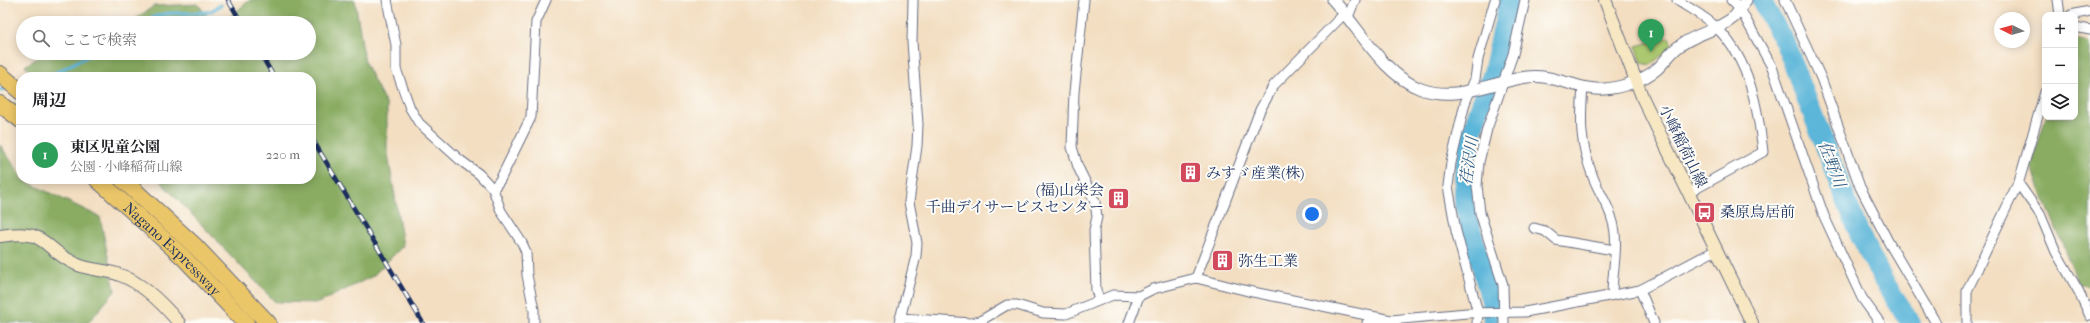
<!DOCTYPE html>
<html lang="ja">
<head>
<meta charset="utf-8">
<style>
	:root { --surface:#fff; --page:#f6f6f6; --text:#202124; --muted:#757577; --line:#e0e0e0; --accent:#d1495b }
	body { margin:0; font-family:"IM FELL French Canon","Noto Serif JP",serif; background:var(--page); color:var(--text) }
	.controls { position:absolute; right:12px; top:12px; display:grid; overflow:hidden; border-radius:8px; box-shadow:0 2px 10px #0003 }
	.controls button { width:36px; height:36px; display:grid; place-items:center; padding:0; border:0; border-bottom:1px solid var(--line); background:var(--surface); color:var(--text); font:20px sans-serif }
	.compass { position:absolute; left:1994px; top:12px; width:36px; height:36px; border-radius:50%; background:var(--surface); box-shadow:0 2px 10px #0003; rotate:275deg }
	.you { position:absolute; left:1312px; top:214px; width:14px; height:14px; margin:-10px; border:3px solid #fff; border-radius:50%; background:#1a73e8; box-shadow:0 0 0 6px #1a73e833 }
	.badge { display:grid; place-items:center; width:26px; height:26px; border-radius:50%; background:var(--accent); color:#fff; font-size:13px; font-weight:700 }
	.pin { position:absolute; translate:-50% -33px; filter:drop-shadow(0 1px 2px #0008) }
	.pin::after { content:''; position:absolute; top:21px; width:14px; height:12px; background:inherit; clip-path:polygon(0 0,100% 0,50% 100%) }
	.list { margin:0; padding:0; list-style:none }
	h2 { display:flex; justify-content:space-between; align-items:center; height:52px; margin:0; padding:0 16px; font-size:17px }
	h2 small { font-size:13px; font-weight:400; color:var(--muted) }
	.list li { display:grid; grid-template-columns:26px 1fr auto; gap:12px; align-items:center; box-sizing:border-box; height:60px; padding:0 16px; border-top:1px solid var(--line) }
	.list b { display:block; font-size:15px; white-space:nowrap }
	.list p { margin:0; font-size:13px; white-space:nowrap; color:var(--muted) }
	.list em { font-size:13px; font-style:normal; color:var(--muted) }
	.icon { flex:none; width:22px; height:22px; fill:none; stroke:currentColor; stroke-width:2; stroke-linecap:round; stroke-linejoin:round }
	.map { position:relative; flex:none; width:2090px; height:323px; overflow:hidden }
	.search { position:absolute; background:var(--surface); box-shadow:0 2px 10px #0003; left:16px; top:16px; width:300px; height:44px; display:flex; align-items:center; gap:10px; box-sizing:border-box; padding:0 14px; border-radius:22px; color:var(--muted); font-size:15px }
	.panel { position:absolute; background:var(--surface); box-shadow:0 2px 10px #0003; left:16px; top:72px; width:300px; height:112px; border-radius:16px }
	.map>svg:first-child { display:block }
	.green { fill:#acc86f; stroke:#647c66 }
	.forest { fill:#89ac62; stroke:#526e60 }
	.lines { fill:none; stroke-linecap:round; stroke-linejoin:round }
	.stream { stroke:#5bb6d9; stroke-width:3.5 }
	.river { stroke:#5bb6d9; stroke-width:20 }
	.minor-casing { stroke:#676c81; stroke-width:11 }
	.tertiary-casing { stroke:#676c81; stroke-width:13 }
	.secondary-casing { stroke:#676c81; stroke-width:14 }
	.motorway-casing { stroke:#676c81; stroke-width:18 }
	.minor { stroke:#fff; stroke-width:9 }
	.tertiary { stroke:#fff; stroke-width:11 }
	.secondary { stroke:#f7e8c3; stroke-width:12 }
	.motorway { stroke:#ebc669; stroke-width:16 }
	.rail-casing { stroke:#1b2f5e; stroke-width:4.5 }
	.rail { stroke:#fdfcf7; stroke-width:3; stroke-dasharray:9; stroke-linecap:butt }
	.labels { text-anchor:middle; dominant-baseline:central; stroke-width:4; stroke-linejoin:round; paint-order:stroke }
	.street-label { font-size:15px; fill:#1b2f5e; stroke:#fdfcf7 }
	.poi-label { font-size:15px; fill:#1b2f5e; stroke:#fdfcf7; text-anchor:start }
	.water-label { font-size:16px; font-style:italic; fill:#315e89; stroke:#fdfcf7 }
</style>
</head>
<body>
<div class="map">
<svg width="2090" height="323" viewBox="0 0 2090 323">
	<rect width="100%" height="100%" fill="#fdfcf7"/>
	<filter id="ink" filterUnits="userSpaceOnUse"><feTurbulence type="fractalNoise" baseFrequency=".025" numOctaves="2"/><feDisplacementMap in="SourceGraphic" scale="8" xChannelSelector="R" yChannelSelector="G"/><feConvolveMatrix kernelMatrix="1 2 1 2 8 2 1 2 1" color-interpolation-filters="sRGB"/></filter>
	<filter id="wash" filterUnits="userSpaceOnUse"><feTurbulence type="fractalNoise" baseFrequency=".012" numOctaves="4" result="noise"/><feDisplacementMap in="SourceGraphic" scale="16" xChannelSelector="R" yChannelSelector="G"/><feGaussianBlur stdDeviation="0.9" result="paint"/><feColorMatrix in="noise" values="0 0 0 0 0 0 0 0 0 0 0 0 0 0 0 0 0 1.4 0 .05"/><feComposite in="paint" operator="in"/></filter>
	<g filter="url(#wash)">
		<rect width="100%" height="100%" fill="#f3dec1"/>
		<polygon class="green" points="1669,37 1672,45 1651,65 1642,63 1636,46"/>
		<g class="forest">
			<polygon points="250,0 355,0 365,63 387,106 387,148 403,246 373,276 318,303 275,302 158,179 311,179 311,77 36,77 25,66 45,53 309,53 309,23 222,23"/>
			<polygon points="198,4 212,23 129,23 154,6"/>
			<polygon points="2075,39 2090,42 2090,288 2078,283 2031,166 2046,117 2075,117"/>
			<polygon points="0,145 21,175 21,179 100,217 115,291 88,323 0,323"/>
		</g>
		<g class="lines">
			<g class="stream">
				<path d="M 144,23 C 166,7 183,16 207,12 C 212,12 217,7 221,5"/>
				<polyline points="47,77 90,55 103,53"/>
				<polyline points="0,90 9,88"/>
			</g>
			<g class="river">
				<polyline points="1761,0 1785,43 1859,233 1883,280 1911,323"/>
				<polyline points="1493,323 1491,301 1464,204 1464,174 1469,141 1481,104 1493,73 1509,0"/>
			</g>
		</g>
	</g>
	<g filter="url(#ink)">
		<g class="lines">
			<defs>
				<g id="minor">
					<polyline points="387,0 396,45 396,69 410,108 419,123 460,160 479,174 493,189 501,211 522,243 526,252 527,275 534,310 534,323"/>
					<polyline points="1084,0 1074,92 1072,147 1078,167 1095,202 1097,217 1094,230 1096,290 1099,300"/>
					<path d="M 1677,0 C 1690,9 1706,17 1717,28 C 1750,61 1758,108 1763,152 L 1688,193"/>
					<polyline points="1731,0 1740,9 1772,67 1824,216 1862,298 1880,323"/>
					<polyline points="1785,0 1821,78 1860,187 1889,243 1936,323"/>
					<polyline points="2058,0 2060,15"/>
					<polyline points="2071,15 2090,11"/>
					<polyline points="1348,17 1355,0"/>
					<polyline points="2075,27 2090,30"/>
					<path d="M 1583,87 C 1580,123 1580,143 1593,177 C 1598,191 1608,204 1612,219 C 1620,242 1612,271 1612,295"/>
					<polyline points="2018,183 2040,214 2056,252 2079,292 2090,316"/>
					<polyline points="493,189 500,180 531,117 536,22 546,0"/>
					<polyline points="1534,228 1545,231 1556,240 1614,250"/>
					<polyline points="1196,278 1260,110 1274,85 1345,13"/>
					<polyline points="1640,290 1654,323"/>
					<polyline points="900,318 971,323 980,321 1007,305 1017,305 1043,313 1066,314 1113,295 1139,296 1153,289 1196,278 1248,291 1391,320 1467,313 1525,312 1640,290 1716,250"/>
					<polyline points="899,323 916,256 917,243 909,202 917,146 918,124 912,42 913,0"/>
					<polyline points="1129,323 1139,296"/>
					<polyline points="1367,323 1382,321"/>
					<polyline points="1477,323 1478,313 1456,231 1448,186 1451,163 1465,103 1475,79 1478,59 1495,0"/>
					<polyline points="1504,323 1503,285 1480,213 1477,185 1479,162 1487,129 1513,54 1525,0"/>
					<polyline points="1967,323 1967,291 2019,181 2045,92"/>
				</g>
				<path id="tertiary" d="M 1333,0 C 1360,29 1383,75 1421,89 C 1458,102 1491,82 1527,77 C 1553,73 1578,91 1604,89 C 1621,88 1644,80 1657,69 C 1665,62 1670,53 1678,47 C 1695,33 1718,31 1734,17 C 1739,12 1742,6 1746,0"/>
				<g id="secondary">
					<polyline points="1605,0 1643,99 1752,323"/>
					<path d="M 0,236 C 48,228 40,247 76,264 C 90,271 106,269 120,275 C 142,283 164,305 179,323"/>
				</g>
				<g id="motorway">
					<polyline points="0,74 21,92"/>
					<polyline points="0,104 21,120"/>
					<path id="s1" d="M 97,179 L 183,257 L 246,323"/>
					<polyline points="122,179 195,246 268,323"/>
				</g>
			</defs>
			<use href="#minor" class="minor-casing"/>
			<use href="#tertiary" class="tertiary-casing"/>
			<use href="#secondary" class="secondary-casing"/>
			<use href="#motorway" class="motorway-casing"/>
			<use href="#minor" class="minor"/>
			<use href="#tertiary" class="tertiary"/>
			<use href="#secondary" class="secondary"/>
			<use href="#motorway" class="motorway"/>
			<defs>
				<g id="rail">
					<polyline points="228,0 242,23"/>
					<polyline points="260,53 274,77"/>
					<polyline points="311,137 423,323"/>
				</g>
			</defs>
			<use href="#rail" class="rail-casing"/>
			<use href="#rail" class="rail"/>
		</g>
	</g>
	<defs>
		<symbol id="building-square" viewBox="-11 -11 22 22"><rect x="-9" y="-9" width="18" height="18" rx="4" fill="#d1495b" stroke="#fdfcf7"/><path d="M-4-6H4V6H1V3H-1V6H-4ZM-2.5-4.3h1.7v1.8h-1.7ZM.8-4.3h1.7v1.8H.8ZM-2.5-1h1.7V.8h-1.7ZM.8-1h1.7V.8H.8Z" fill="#fff"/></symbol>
		<symbol id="bus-square" viewBox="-11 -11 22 22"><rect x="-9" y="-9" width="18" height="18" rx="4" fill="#d1495b" stroke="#fdfcf7"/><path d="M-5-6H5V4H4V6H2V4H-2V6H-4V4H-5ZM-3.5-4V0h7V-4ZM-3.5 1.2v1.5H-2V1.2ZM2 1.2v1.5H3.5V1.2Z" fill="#fff"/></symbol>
	</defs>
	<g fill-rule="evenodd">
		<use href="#building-square" x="1178" y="160" width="25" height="25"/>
		<use href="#building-square" x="1106" y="186" width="25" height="25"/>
		<use href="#bus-square" x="1692" y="200" width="25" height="25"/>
		<use href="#building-square" x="1210" y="248" width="25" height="25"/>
	</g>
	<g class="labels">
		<g class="street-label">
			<text transform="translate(1683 146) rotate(64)">小峰稲荷山線</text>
			<text stroke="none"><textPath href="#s1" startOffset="103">Nagano Expressway</textPath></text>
		</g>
		<g class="poi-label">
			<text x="1206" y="173">みすゞ産業(株)</text>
			<text x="1104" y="190" text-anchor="end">(福)山栄会<tspan x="1104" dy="17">千曲デイサービスセンター</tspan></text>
			<text x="1720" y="212">桑原鳥居前</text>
			<text x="1238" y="261">弥生工業</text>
		</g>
		<g class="water-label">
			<text transform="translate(1469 161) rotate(-82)">荏沢川</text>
			<text transform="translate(1832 164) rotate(69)">佐野川</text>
		</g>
	</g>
</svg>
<div class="controls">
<button>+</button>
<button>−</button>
<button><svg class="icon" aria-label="layers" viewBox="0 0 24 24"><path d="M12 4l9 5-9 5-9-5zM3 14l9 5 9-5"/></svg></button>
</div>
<svg class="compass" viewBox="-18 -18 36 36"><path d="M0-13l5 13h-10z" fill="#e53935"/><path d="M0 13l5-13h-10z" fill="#757577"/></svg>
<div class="you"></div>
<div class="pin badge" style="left:1651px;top:52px;background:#2e9e5b">1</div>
<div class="search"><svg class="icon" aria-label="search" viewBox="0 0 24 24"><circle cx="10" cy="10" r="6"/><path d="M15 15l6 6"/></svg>ここで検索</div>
<section class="panel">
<h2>周辺<small></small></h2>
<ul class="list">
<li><span class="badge" style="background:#2e9e5b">1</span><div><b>東区児童公園</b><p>公園 · 小峰稲荷山線</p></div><em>220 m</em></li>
</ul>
</section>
</div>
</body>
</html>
